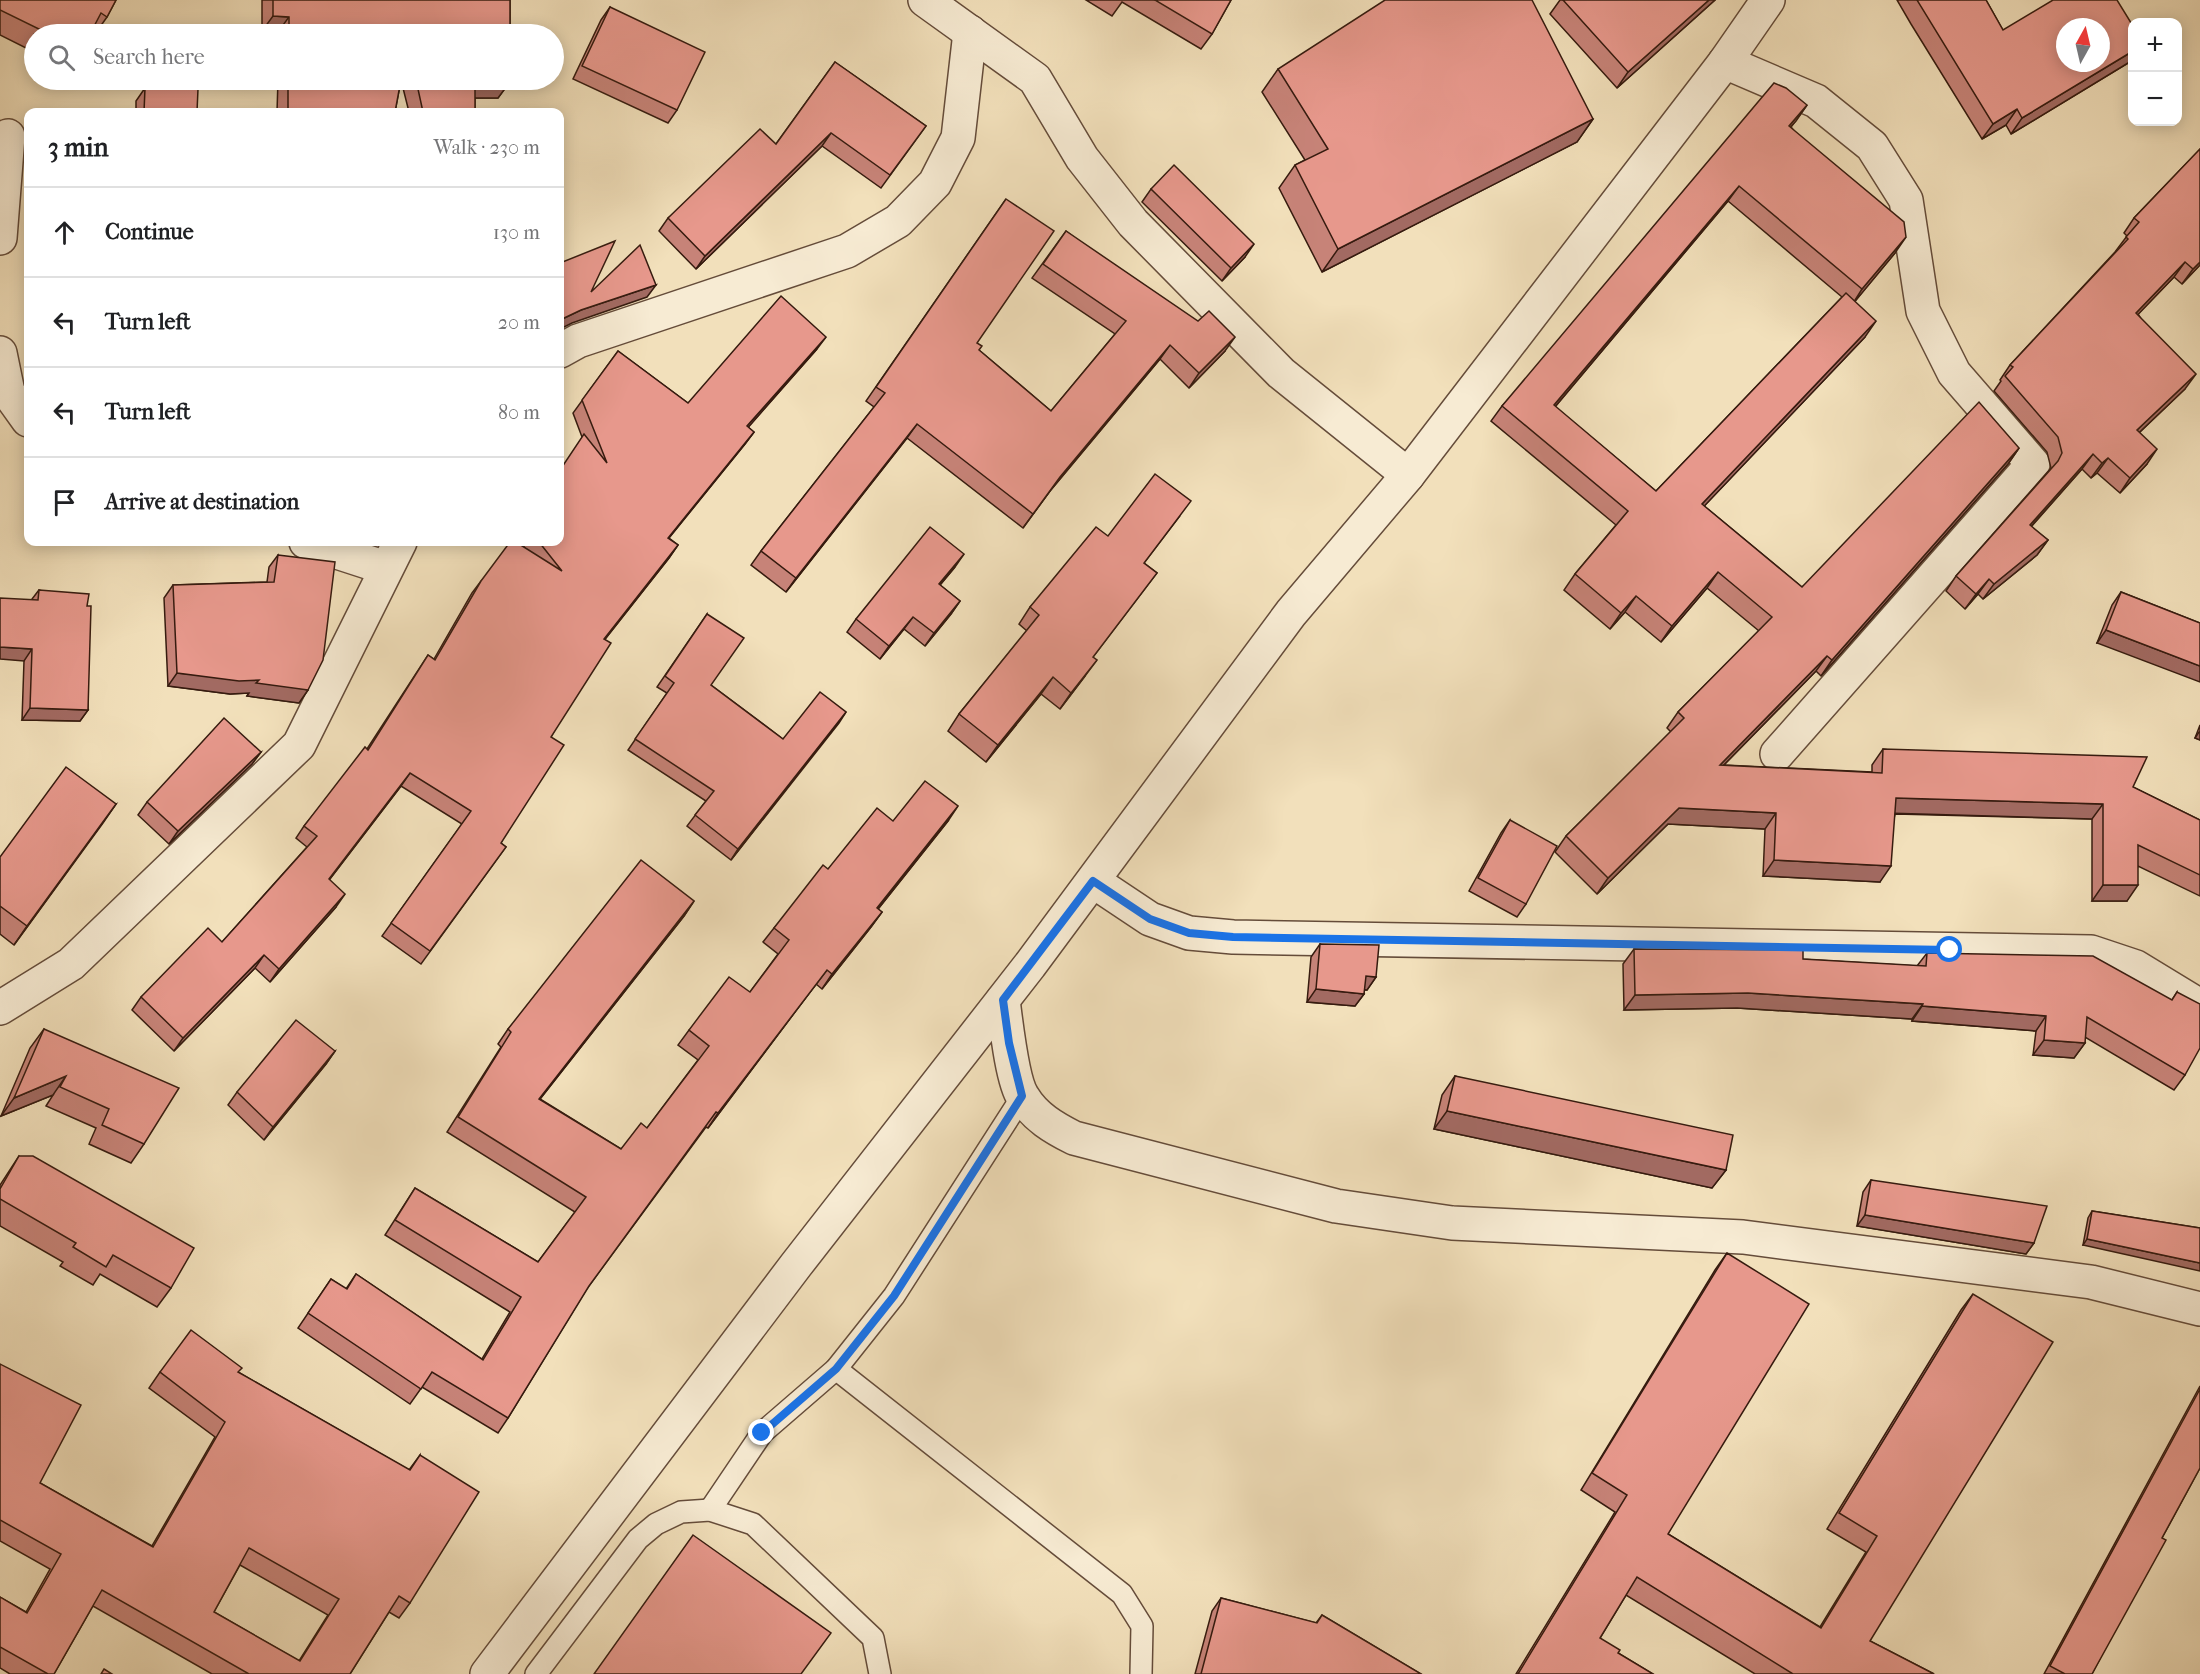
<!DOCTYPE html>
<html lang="en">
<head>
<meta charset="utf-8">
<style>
	:root { --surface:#fff; --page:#f6f6f6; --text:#202124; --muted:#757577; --line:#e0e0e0 }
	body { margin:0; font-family:"IM FELL French Canon",serif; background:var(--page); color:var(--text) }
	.controls { position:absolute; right:18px; top:18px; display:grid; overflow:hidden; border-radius:12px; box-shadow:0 3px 15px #0003 }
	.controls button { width:54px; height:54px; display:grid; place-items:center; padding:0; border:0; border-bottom:2px solid var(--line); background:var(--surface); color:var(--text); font:30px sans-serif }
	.compass { position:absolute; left:2056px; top:18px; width:54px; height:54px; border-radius:50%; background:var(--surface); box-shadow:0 3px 15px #0003; rotate:8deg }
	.stop { position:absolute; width:18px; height:18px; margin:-14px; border:4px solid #1a73e8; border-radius:50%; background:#fff }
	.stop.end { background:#1a73e8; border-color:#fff; box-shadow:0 2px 6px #0008 }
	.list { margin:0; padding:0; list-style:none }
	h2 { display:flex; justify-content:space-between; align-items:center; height:78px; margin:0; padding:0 24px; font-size:26px }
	h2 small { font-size:20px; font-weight:400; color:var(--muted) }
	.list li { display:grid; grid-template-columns:39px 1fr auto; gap:18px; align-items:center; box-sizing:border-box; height:90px; padding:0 24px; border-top:2px solid var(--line) }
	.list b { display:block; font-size:22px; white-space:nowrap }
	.list em { font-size:20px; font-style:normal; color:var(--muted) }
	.icon { flex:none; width:33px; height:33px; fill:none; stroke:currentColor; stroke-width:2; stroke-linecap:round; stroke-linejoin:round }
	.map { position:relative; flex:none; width:2200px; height:1674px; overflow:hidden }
	.search { position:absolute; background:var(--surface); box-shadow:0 3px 15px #0003; left:24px; top:24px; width:540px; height:66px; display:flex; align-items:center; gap:15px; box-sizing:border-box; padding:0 21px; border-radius:33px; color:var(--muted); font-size:22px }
	.panel { position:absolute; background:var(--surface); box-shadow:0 3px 15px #0003; left:24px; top:108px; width:540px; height:438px; border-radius:12px }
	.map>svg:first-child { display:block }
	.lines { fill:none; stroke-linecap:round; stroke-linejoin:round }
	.service-casing { stroke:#654c3a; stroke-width:24 }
	.minor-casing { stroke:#654c3a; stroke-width:36 }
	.service { stroke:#f7ebd3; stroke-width:21 }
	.minor { stroke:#f7ebd3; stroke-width:33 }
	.wall { fill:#c78378; stroke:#361b0f; stroke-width:1.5; fill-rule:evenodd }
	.shaded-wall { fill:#a26a62; stroke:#361b0f; stroke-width:1.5 }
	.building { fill:#e7988c; stroke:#361b0f; stroke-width:1.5; fill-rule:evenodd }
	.route { stroke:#1a73e8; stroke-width:8 }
</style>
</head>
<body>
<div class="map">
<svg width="2200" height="1674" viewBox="0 0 2200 1674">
	<rect width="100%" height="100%" fill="#f2e0bb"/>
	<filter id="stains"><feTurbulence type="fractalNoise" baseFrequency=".00333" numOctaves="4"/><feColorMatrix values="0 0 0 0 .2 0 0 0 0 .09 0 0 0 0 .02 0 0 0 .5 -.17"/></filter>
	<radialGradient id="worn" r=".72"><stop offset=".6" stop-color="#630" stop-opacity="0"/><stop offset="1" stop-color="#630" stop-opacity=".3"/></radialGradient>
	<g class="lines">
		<defs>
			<g id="service">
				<polyline points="836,1369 1122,1594 1142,1626 1141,1674"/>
				<polyline points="710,1510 762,1433 836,1369 894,1296 1022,1097"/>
				<polyline points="536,1674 638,1539 656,1524 681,1512 710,1510 753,1524 873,1638 880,1674"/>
			</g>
			<g id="minor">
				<polyline points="925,0 1035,79 1082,158 1133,223 1281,373 1408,475"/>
				<polyline points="1725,62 1816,101 1872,146 1906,200 1923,311 1954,373 2033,464 1777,754"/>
				<polyline points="0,238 8,136"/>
				<polyline points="560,351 578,341 847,251 898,221 935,183 958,138 970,32"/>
				<polyline points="0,353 8,392 28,420"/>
				<polyline points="306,542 386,568"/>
				<polyline points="1093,881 1150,919 1189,933 1233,937 2091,952 2136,967 2200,1006"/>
				<path d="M 1003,1000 C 1006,1022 1012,1081 1023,1097 C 1035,1117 1054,1128 1074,1138 L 1336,1206 L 1452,1223 L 1743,1237 L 2091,1282 L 2200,1309"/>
				<polyline points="0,1008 71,964 299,745 400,542"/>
				<polyline points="487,1674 796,1265 1030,965 1291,613 1408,475 1725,62 1768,0"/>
			</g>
		</defs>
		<use href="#service" class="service-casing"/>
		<use href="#minor" class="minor-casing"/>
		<use href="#service" class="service"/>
		<use href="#minor" class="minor"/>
	</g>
	<g class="wall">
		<polygon points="0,0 116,0 107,17 95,34 34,34 34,52 0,35"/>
		<polygon points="262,0 510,0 510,34 278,34 278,32 262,31"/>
		<polygon points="1086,0 1231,0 1212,34 1201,49 1122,2 1112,16"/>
		<polygon points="1560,0 1715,0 1617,88 1550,14"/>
		<polygon points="1897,0 1986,0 2003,30 2133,26 2133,60 2011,134 2006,125 1982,139 1911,24"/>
		<polygon points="610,7 677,110 668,123 573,79 601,20"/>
		<polygon points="835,62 926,126 881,188 822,146 696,269 659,231 668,218 776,144"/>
		<polygon points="1278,69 1593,119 1577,142 1322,272 1279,188 1295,165 1305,160 1262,92"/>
		<polygon points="278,80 401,80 395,112 277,112"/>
		<polygon points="401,80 509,80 509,83 498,98 475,98 475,112 409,112"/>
		<polygon points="145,88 197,112 136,112 136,101"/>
		<path d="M 1807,105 L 1791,127 L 1895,253 L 1855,301 L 1865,337 L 1704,506 L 1802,587 L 2019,448 L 2008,464 L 1821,676 L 1816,671 L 1724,765 L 1872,772 L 1872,765 L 1883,749 L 2133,787 L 2200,820 L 2200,896 L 2138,866 L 2127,901 L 2092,901 L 2092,819 L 1895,814 L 1880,882 L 1763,876 L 1765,829 L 1668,824 L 1597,894 L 1555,852 L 1566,836 L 1671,732 L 1667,728 L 1678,712 L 1759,631 L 1707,588 L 1661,642 L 1625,612 L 1610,629 L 1564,590 L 1575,574 L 1616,525 L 1491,421 L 1502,406 ZM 1728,201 L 1842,297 L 1656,491 L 1555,407 Z"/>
		<polygon points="2200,149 2200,265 2182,284 2174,277 2138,314 2185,389 2139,433 2147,464 2120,493 2097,473 2091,478 2082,469 2031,527 2048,540 2037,555 1983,599 1978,594 1965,609 1946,591 1956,576 2051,468 2047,452 1994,391 2001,381 2000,380 2010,365 2115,252 2127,236 2124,233 2134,218"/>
		<polygon points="1151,189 1245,257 1222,281 1142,202"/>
		<polygon points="1006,199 977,343 979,350 1051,411 1115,334 1032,278 1066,231 1225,351 1189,388 1160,359 1050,491 1023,528 907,438 786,592 751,565 761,551 874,407 866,401"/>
		<polygon points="817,349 748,427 754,432 745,444 669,538 678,545 669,558 605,639 551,737 501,843 506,847 421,964 382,936 462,824 401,786 329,880 336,907 270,982 255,968 174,1051 132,1010 141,997 222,942 307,847 296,838 304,826 367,749 428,655 434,659 472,593 481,581 525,548 520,542 560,542 582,437 573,413 618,351 688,403"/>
		<polygon points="1179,517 1144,563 1157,573 1093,657 1085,676 1060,709 1041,694 986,762 948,731 959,714 1027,631 1019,624 1030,607 1108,536"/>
		<polygon points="278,555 308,690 299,703 247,696 249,693 230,694 168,686 164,598 173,585 267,582 269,567"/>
		<polygon points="955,567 940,585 960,601 951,614 925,646 904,629 880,659 847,632 856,619"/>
		<polygon points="39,590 87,606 88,710 80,721 22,720 24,661 32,599"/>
		<polygon points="2121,592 2200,623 2097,643 2112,605"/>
		<polygon points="707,614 711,685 783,739 846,712 731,860 687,826 706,801 628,750 667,693 657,687"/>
		<polygon points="2200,725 2200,740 2195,738"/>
		<polygon points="261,752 252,764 169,844 138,815 147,802"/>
		<polygon points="116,804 14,945 0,934 0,857"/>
		<polygon points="1510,820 1526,904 1517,917 1469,891 1501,833"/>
		<polygon points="893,821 948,821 878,909 882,912 871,927 822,989 816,984 708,1128 706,1127 586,1290 508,1418 498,1433 422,1387 410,1404 298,1328 331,1279 346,1289 356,1274 482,1359 510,1312 385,1235 415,1188 538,1262 575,1212 447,1132 501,1047 498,1044 508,1029 694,901 684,916 540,1099 621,1149 647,1128 698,1060 678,1045 689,1030 750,992 778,954 763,942 774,928 828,869"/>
		<polygon points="1320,944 1376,977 1367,990 1364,990 1364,994 1355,1006 1307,1002 1311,957"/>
		<polygon points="1634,949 1917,966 1927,953 2172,1000 2177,992 2185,1075 2174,1090 2085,1037 2085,1043 2074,1058 2033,1055 2036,1031 1912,1021 1912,1019 1737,1008 1624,1010 1623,964"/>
		<polygon points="44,1029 144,1144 131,1163 89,1144 96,1128 46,1106 53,1095 1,1116 30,1048"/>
		<polygon points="335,1051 326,1064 264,1140 228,1105 237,1092"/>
		<polygon points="1455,1076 1726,1170 1712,1188 1434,1129 1442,1095"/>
		<polygon points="19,1156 171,1288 157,1307 100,1274 93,1285 60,1266 63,1262 0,1226 0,1185"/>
		<polygon points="1871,1180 2034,1243 2026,1254 1857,1226 1863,1192"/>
		<polygon points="2092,1211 2200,1228 2083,1245 2088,1218"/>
		<polygon points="1727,1253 1668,1534 1820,1627 1866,1552 1827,1529 1961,1310 1973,1294 1870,1641 1934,1674 1755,1674 1626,1595 1600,1638 1618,1653 1653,1674 1516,1674 1615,1512 1581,1490 1715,1270"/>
		<path d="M 0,1364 L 40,1483 L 152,1546 L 215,1437 L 149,1388 L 160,1372 L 238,1372 L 409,1470 L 420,1455 L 410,1603 L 399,1618 L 389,1612 L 350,1674 L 212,1674 L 93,1606 L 54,1674 L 10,1674 L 0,1668 L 0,1597 L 26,1612 L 50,1569 L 0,1541 ZM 240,1565 L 328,1615 L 299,1661 L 214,1612 Z"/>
		<polygon points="2200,1386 2200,1468 2162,1538 2092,1674 2044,1674"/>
		<polygon points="1221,1598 1316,1623 1322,1615 1421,1674 1195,1674 1212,1611"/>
	</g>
	<g class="shaded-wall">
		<polygon points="1709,0 1715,0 1617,88 1628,72"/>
		<polygon points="273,16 289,17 278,32 262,31"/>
		<polygon points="2133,51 2133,60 2011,134 2022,118"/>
		<polygon points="475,83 509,83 498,98 464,98"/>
		<polygon points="1807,105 1796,121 1778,141 1789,126"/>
		<polygon points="2017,109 2006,125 1982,139 1993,124"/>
		<polygon points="1593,119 1577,142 1322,272 1338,249"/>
		<polygon points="831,133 822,146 696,269 705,256"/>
		<polygon points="1739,186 1728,201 1543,421 1554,405"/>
		<polygon points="1906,237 1895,253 1852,305 1862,289"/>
		<polygon points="1254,244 1245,257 1222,281 1231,268"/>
		<polygon points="2185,262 2174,277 2126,327 2136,313"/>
		<polygon points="2200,262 2200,265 2182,284 2193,269"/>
		<polygon points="656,285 647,297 572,323 560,329 560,320 581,310"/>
		<polygon points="1876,321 1865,337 1691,520 1702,504"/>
		<polygon points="826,337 817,349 738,439 747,426"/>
		<polygon points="1235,337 1225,351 1189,388 1199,373"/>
		<polygon points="1170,345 1160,359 1050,491 1023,528 1060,477"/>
		<polygon points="2196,374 2185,389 2126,445 2137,430"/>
		<polygon points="917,424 907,438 786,592 796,578"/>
		<polygon points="754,432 745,444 659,550 668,538"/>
		<polygon points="2019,448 2008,464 1821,676 1832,660"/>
		<polygon points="2157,449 2147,464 2120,493 2130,478"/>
		<polygon points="2093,454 2082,469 2019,540 2030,525"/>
		<polygon points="2108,458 2097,473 2091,478 2102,463"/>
		<polygon points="2048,540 2037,555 1983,599 1994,584"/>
		<polygon points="678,545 669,558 595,652 604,639"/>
		<polygon points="964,554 955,567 930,597 939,584"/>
		<polygon points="1718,572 1707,588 1661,642 1672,626"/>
		<polygon points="1989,579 1978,594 1965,609 1976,594"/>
		<polygon points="1636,596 1625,612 1610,629 1621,613"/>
		<polygon points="960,601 951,614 925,646 934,633"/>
		<polygon points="913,617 904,629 880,659 889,646"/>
		<polygon points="2106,630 2200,666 2200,682 2097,643"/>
		<polygon points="0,647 32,649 24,661 0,659"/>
		<polygon points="1827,656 1816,671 1709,780 1720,765"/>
		<polygon points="1097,660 1085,676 1060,709 1071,693"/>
		<polygon points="177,673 259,680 308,690 299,703 247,696 249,693 230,694 168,686"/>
		<polygon points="1053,677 1041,694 986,762 998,745"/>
		<polygon points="30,708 88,710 80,721 22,720"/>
		<polygon points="846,712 839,723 731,860 738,849"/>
		<polygon points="2199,732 2200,732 2200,740 2195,738"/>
		<polygon points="261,752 252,764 169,844 178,831"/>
		<polygon points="410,773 401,786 320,892 329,879"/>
		<polygon points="1896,798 2103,804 2092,819 1885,813"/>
		<polygon points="116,804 103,823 14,945 27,926"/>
		<polygon points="958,806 948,821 867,923 877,908"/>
		<polygon points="1679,808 1776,813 1765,829 1668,824 1597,894 1608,878"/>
		<polygon points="1774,860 1891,866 1880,882 1763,876"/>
		<polygon points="2103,885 2138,885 2127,901 2092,901"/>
		<polygon points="345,894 336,907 270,982 279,969"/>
		<polygon points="694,901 684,916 529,1113 539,1099"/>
		<polygon points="882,912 871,927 822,989 832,974"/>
		<polygon points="264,955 255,968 174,1051 183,1038"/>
		<polygon points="827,970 816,984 708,1128 718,1113"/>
		<polygon points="1366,976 1376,977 1367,990 1357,989"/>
		<polygon points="1316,989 1364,994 1355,1006 1307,1002"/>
		<polygon points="1748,993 1923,1004 1912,1019 1737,1008 1624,1010 1635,995"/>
		<polygon points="1922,1006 2046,1016 2036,1031 1912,1021"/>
		<polygon points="2044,1040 2085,1043 2074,1058 2033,1055"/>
		<polygon points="335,1051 326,1064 264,1140 273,1127"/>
		<polygon points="66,1076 53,1095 1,1116 14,1098"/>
		<polygon points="1447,1111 1726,1170 1712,1188 1434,1129"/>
		<polygon points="1865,1215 2034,1243 2026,1254 1857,1226"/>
		<polygon points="2087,1239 2200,1263 2200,1271 2083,1245"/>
	</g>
	<g class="building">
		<polygon points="0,0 116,0 107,17 101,13 90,34 49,34 0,10"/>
		<polygon points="273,0 510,0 510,34 289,34 289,17 273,16"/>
		<polygon points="1155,0 1231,0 1212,34"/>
		<polygon points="1385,0 1532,0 1593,119 1338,249 1295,165 1328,149 1278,69"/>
		<polygon points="1563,0 1709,0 1628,72"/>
		<path d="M 1917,0 L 1986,0 L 2003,30 L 2053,0 L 2117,0 L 2133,26 L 2133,51 L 2022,118 L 2017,109 L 1993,124 ZM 2065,27 L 2101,27 L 2101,63 L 2065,63 Z"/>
		<polygon points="610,7 705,52 677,110 582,66"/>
		<polygon points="835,62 926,126 890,175 831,133 705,256 668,218 760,129 776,144"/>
		<polygon points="288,80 401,80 395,112 288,112"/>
		<polygon points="416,80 509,80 509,83 475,83 475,112 423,112"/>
		<polygon points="1774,83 1786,88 1807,105 1789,126 1904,222 1906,237 1862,289 1739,186 1554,405 1656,491 1846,293 1876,321 1702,504 1802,587 1979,402 2019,448 1832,660 1827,656 1720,765 1882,773 1883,749 2147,757 2133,787 2200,820 2200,875 2138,845 2138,885 2103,885 2103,804 1896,798 1891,866 1774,860 1776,813 1679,808 1608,878 1566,836 1684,718 1678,712 1772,617 1718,572 1672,626 1636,596 1621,613 1575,574 1628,511 1502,406"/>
		<polygon points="145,88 198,89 197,112 144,112"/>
		<polygon points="2200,149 2200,262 2193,269 2185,262 2136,313 2196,374 2137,430 2157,449 2130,478 2108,458 2102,463 2093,454 2030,525 2048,540 1994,584 1989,579 1976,594 1956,576 2058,461 2062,453 2058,437 2005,376 2013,367 2010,365 2128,239 2126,237 2139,222 2134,218"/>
		<polygon points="1174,165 1254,244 1231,268 1151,189"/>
		<polygon points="1006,199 1054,231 977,343 982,346 979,350 1051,411 1126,321 1043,264 1066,231 1198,321 1209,311 1235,337 1199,373 1170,345 1060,477 1033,514 917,424 796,578 761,551 885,393 876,387"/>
		<polygon points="615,241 591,292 640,245 656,285 581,310 560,320 560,263"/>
		<polygon points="781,296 826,337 747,426 754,432 668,538 678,545 604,639 611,643 551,737 564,745 501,843 506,847 430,951 391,923 471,811 410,773 329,879 345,894 279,969 264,955 183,1038 141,997 208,928 222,942 317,836 304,826 365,747 368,750 428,655 435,660 481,581 510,542 516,542 562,571 539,542 560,542 560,470 584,434 607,463 582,400 618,351 688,403"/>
		<polygon points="1155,474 1191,501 1144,563 1157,573 1093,657 1097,660 1071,693 1053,677 998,745 959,714 1039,615 1030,607 1096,527 1108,536"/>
		<polygon points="930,527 964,554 939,584 960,601 934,633 913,617 889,646 856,619"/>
		<polygon points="278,555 335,562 323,660 308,690 256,683 259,680 239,681 177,673 173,585 274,582"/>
		<polygon points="39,590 89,594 87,606 91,606 88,710 30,708 32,649 0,647 0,598 38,600"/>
		<polygon points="2121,592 2200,623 2200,666 2106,630"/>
		<polygon points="707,614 744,638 711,685 783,739 820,692 846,712 738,849 695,815 714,791 635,739 674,683 665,676"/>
		<polygon points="224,718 261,752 178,831 147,802"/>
		<polygon points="66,767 116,804 27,926 0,906 0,857"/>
		<polygon points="925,781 958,806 877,908 882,912 832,974 827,970 718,1113 716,1112 589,1286 508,1418 432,1372 421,1389 308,1313 331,1279 347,1289 356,1274 483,1360 521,1297 395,1220 415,1188 538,1262 586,1197 458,1117 511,1032 508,1029 641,860 694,901 539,1099 621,1149 641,1123 647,1128 709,1046 689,1030 729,977 750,992 789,940 774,928 823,865 828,869 877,808 893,821"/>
		<polygon points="1510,820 1557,846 1526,904 1478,878"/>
		<polygon points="1320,944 1379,945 1376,977 1366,976 1364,994 1316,989"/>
		<polygon points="1634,949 1803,950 1803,959 1926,966 1927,953 2093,956 2172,1000 2177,992 2200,1004 2200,1048 2185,1075 2087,1017 2085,1043 2044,1040 2046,1016 1922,1006 1923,1004 1748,993 1635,995"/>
		<polygon points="296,1020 335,1051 273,1127 237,1092"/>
		<polygon points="44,1029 179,1088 144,1144 102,1125 109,1109 60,1087 66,1076 14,1098"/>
		<polygon points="1455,1076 1733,1135 1726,1170 1447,1111"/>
		<polygon points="19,1156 33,1156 194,1248 171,1288 113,1255 106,1267 73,1247 76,1243 0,1199 0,1189"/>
		<polygon points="1871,1180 2047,1206 2034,1243 1865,1215"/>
		<polygon points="2092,1211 2200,1228 2200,1263 2087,1239"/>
		<polygon points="1727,1253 1809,1304 1668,1534 1821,1628 1877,1536 1839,1513 1973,1294 2053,1342 1870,1641 1934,1674 1793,1674 1637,1577 1600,1638 1620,1650 1618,1653 1653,1674 1518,1674 1627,1495 1592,1473"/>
		<path d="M 191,1330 L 242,1368 L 238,1372 L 410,1470 L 420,1455 L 479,1492 L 410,1603 L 399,1596 L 350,1674 L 249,1674 L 102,1590 L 54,1674 L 48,1674 L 0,1647 L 0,1597 L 27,1613 L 61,1554 L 0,1520 L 0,1364 L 81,1405 L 40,1483 L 153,1547 L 225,1422 L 160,1372 ZM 249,1548 L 339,1599 L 300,1661 L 214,1612 Z"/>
		<polygon points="2200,1389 2200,1468 2162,1538 2166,1540 2092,1674 2065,1674 2050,1666"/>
		<polygon points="693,1535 831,1633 801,1674 594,1674"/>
		<polygon points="1221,1598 1317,1623 1322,1615 1421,1674 1201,1674"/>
		<polygon points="104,1669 112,1674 101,1674"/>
	</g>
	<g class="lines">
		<polyline class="route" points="762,1433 836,1369 894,1296 1022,1096 1009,1043 1003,1000 1093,881 1150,919 1189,933 1233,937 1950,950"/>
	</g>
	<rect width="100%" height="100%" filter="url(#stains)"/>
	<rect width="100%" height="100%" fill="url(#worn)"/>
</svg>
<div class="controls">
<button>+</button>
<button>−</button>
</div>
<svg class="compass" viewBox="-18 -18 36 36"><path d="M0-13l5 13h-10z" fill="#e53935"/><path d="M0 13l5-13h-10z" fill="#757577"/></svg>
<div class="stop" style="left:1950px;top:950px"></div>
<div class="stop end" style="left:762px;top:1433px"></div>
<div class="search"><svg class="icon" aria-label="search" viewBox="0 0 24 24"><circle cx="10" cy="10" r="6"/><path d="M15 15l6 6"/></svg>Search here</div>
<section class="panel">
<h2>3 min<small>Walk · 230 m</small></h2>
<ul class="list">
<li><svg class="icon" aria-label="ahead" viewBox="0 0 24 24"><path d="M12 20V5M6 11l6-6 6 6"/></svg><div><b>Continue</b></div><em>130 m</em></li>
<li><svg class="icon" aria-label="left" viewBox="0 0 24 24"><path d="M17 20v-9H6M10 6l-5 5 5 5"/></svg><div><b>Turn left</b></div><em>20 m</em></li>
<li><svg class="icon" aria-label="left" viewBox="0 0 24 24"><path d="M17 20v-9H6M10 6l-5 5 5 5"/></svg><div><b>Turn left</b></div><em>80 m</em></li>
<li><svg class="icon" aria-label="arrive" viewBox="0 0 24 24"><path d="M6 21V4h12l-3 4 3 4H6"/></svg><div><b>Arrive at destination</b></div></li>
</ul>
</section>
</div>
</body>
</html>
